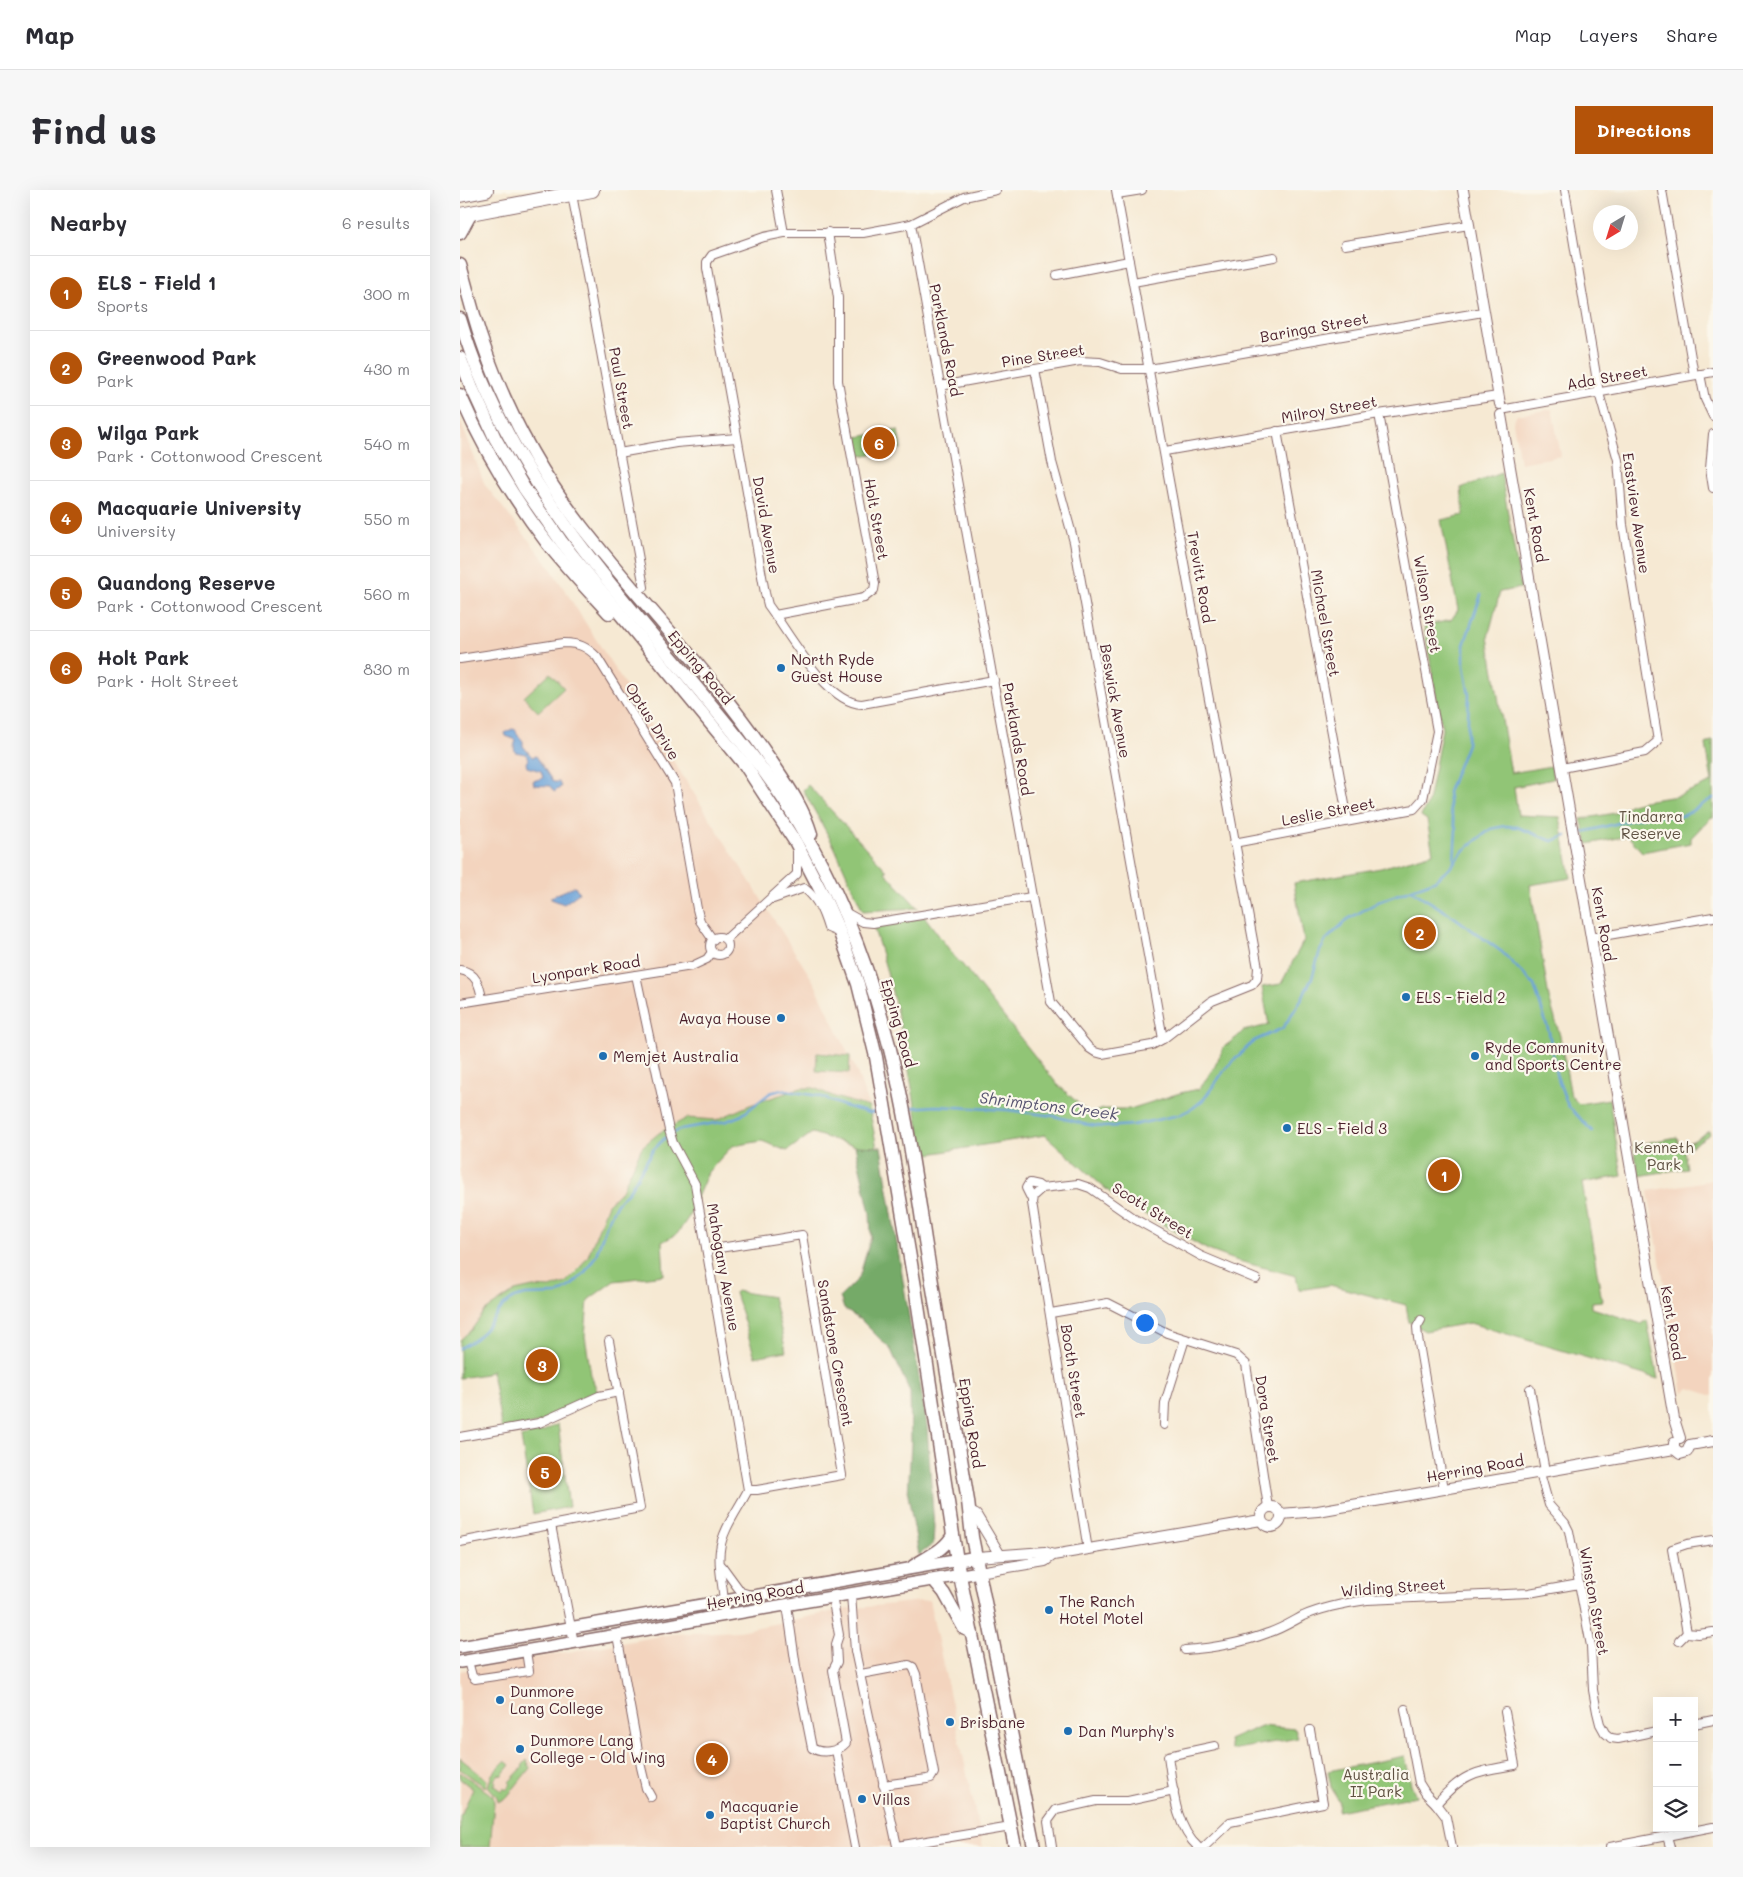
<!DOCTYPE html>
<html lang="en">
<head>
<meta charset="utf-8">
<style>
	:root { --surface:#fff; --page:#f7f7f7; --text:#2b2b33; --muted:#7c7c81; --line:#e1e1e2; --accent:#b45309 }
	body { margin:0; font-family:Mali,sans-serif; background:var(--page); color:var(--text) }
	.controls { position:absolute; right:15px; bottom:15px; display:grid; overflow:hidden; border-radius:0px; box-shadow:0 5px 20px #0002 }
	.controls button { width:45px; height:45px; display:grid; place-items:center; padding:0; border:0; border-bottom:1px solid var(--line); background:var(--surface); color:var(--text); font:25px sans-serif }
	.compass { position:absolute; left:1133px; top:15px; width:45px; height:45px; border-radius:50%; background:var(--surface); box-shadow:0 5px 20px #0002; rotate:218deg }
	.you { position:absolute; left:684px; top:1132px; width:18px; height:18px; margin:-12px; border:4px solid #fff; border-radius:50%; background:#1a73e8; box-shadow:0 0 0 8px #1a73e833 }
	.badge { display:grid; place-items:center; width:32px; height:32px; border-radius:50%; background:var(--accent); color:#fff; font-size:16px; font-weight:700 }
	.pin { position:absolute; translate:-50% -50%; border:2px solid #fff; box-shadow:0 1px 5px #0006 }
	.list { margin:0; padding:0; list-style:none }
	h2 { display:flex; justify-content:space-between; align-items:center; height:65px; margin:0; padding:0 20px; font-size:21px }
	h2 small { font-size:16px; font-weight:400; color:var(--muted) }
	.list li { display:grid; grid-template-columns:32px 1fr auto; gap:15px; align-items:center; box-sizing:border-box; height:75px; padding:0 20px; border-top:1px solid var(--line) }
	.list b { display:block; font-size:19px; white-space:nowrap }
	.list p { margin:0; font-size:16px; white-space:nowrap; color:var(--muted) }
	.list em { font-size:16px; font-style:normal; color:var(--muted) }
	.icon { flex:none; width:28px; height:28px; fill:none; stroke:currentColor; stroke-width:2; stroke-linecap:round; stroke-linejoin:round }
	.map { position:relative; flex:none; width:1253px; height:1657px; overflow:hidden; border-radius:0px }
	header { display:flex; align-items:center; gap:30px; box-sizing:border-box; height:70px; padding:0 25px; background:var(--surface); border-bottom:1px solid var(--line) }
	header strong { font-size:24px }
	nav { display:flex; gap:28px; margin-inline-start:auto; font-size:18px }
	.intro { display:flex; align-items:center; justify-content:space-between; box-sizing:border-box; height:120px; padding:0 30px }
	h1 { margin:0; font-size:35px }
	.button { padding:12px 22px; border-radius:0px; background:var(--accent); color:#fff; font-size:18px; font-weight:700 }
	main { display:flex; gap:30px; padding:0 30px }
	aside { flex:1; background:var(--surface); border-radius:0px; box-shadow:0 5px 20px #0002 }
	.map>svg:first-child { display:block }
	.built { fill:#f3d4be }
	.green { fill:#91c576; stroke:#6e7250 }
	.forest { fill:#74aa67; stroke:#5f6449 }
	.water { fill:#6aa2d8; stroke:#5a6082 }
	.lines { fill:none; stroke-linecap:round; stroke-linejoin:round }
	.stream { stroke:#6aa2d8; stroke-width:2.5 }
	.minor-casing { stroke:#866666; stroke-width:10 }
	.tertiary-casing { stroke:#866666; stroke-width:12 }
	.secondary-casing { stroke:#866666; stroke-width:14 }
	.primary-casing { stroke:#866666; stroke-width:15 }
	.trunk-casing { stroke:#866666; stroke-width:16 }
	.minor { stroke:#fff; stroke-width:8 }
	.tertiary { stroke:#fff; stroke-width:10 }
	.secondary { stroke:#fff; stroke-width:11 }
	.primary { stroke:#fff; stroke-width:12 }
	.trunk { stroke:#fff; stroke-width:14 }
	.poi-dot { fill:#1f6fb2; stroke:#fbf7ec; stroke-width:2 }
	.labels { text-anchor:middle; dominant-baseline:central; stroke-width:4.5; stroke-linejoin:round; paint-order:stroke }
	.street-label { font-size:15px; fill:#4a1f2b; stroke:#fbf7ec }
	.poi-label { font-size:15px; fill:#4a1f2b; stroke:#fbf7ec; text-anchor:start }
	.park-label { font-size:15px; fill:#5f5142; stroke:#fbf7ec }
	.water-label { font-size:16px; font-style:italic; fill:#575370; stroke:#fbf7ec }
</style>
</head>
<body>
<header>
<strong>Map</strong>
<nav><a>Map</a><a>Layers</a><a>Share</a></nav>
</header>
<div class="intro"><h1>Find us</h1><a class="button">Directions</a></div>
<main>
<aside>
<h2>Nearby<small>6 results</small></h2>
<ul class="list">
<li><span class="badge">1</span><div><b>ELS - Field 1</b><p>Sports</p></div><em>300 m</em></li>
<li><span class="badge">2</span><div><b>Greenwood Park</b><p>Park</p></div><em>430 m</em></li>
<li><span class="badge">3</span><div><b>Wilga Park</b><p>Park · Cottonwood Crescent</p></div><em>540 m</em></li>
<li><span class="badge">4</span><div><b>Macquarie University</b><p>University</p></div><em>550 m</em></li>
<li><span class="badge">5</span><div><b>Quandong Reserve</b><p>Park · Cottonwood Crescent</p></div><em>560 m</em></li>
<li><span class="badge">6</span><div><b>Holt Park</b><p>Park · Holt Street</p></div><em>830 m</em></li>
</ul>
</aside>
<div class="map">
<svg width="1253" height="1657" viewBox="0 0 1253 1657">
	<rect width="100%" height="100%" fill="#fbf7ec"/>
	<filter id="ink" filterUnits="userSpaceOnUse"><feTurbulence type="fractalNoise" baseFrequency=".02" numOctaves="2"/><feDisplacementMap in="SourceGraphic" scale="10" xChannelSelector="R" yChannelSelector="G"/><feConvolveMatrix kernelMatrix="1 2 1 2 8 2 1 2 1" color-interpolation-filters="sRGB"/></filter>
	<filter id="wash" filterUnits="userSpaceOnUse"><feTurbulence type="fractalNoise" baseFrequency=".0096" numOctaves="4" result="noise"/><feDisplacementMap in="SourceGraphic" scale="20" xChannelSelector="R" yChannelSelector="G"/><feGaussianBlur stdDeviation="1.12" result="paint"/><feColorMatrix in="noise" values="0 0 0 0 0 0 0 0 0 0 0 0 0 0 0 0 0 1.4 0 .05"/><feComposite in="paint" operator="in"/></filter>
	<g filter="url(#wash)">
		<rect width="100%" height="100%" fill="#f6e9d3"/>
		<g class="built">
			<polygon points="1092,219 1101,266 1060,273 1053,232 1057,225"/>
			<polygon points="0,230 25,295 90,377 355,794 397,882 409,917 375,907 365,902 341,898 290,915 256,930 227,928 215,933 199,943 182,957 162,1000 148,1014 128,1066 105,1093 90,1098 72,1097 25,1121 12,1139 0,1150"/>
			<polygon points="1253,990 1253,1206 1229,1198 1223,1203 1188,1001"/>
			<polygon points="469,1410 523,1657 0,1657 0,1481 212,1444 279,1441 380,1420"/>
		</g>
		<g class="green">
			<polygon points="438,240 441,259 400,266 397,247"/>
			<path d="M 1041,283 L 1061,398 L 1040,402 L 1028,447 L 1051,583 L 1091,576 L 1093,589 L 1054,597 L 1058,625 L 1100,627 L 1111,688 L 1070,695 L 1089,808 L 1100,846 L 1111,906 L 1119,914 L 1149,909 L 1162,986 L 1122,993 L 1142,1111 L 1132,1112 L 1132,1118 L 1182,1134 L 1187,1130 L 1198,1189 L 1010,1133 L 965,1141 L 949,1132 L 946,1115 L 870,1095 L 839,1100 L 836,1086 L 775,1070 L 748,1060 L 656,1008 L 585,945 L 463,965 C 451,887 438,811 413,736 L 465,727 L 497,770 L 501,773 L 597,894 L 631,925 L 635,922 L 643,919 L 670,919 L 720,903 L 739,899 L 754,878 L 764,857 L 777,847 L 783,841 L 809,835 L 802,797 L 821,794 L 844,750 L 834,693 L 921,678 L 973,663 L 967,630 L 961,626 L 968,613 L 982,539 L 964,436 L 991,430 L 998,420 L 981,330 L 1004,325 L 1001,298 Z"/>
			<polygon points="90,483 104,498 78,522 64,507"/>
			<polygon points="1253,550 1253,627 1250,628 1231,648 1231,653 1182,662 1168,646 1128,654 1121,629 1155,623 1171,614 1183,611 1218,606 1252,592 1246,554"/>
			<polygon points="348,595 427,681 425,682 458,718 403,721 374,656 343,600"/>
			<polygon points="357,863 390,866 389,883 356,881"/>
			<polygon points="341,898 354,898 375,907 409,917 417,958 395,956 352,943 327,961 302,951 272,956 248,982 228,1028 217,1044 202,1052 204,1085 154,1091 128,1110 125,1146 131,1185 139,1206 79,1233 42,1240 32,1182 33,1179 26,1184 0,1188 0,1150 12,1139 25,1121 55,1101 73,1097 90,1098 105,1093 118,1080 128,1066 148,1014 162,1000 182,957 199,943 227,928 256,930 290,915"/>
			<polygon points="1249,941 1250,944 1224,961 1227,978 1179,986 1173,953 1180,954 1217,947 1219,955 1233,951"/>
			<polygon points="276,1101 313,1107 326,1161 295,1167 275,1103"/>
			<polygon points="98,1234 109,1317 73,1324 61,1247 84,1241"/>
			<polygon points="801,1536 835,1539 838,1548 771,1560 769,1550"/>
			<polygon points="945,1566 951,1594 956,1606 878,1621 879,1611 871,1597 868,1581"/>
			<polygon points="0,1568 27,1590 26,1596 25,1597 0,1579"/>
			<polygon points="67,1570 70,1578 47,1607 38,1612 37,1607 28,1596 32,1584 45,1571 50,1575 41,1586 39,1584 34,1590 36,1592 34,1595 42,1601 44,1598 46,1600 51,1594 49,1592 63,1577 62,1576"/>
			<polygon points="0,1582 33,1606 34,1613 30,1657 0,1657 0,1627 13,1599 0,1589"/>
		</g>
		<polygon class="forest" points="395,956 421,957 467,1236 474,1337 473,1354 459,1365 448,1305 451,1253 450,1202 431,1160 402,1131 384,1119 380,1107 399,1088 411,1047 410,1023"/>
		<g class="water">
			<polygon points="52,539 56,540 57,544 63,551 63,556 72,567 76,566 93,592 99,592 101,597 94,602 90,596 74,595 73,591 83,588 81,581 67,577 66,573 68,569 66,564 55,562 54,557 56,550 46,546 45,543"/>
			<polygon points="115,696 119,703 104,714 91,709 91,707"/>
		</g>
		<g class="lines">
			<g class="stream">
				<polyline points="1120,643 1182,627 1198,625 1214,627 1225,625 1253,608"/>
				<polyline points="994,671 996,639 990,620 988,602 1007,554 1009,505 1004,476 1004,455 1021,405"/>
				<polyline points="951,700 994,727 1042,762 1074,795 1089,842 1096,884 1108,916 1132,941"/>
				<polyline points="447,918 476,916 548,920 594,926 624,934 644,937 673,935 719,925 733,918 744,909 766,878 794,851 823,838 841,810 852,788 860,761 866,750 888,729 920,711 974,691 989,679 1004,660 1031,639 1045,636 1057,637 1092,651 1106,646"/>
				<polyline points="0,1158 15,1149 24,1141 43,1116 54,1108 66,1105 97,1104 112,1095 125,1082 136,1065 147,1033 157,1013 169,1001 193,960 205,948 221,939 267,931 282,925 310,903 321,900 359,906 384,916 410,923 421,921"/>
			</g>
		</g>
	</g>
	<g filter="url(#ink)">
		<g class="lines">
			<defs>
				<g id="minor">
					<polyline points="316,0 324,43"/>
					<polyline points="1202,0 1234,185"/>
					<polyline points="112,4 184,397"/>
					<polyline points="657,4 682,0"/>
					<polyline points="451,34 591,812 629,858 635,862 642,864 692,855 703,849 752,811 792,795 797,789 798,778 656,0"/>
					<polyline points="885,55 1009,35"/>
					<polyline points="597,85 669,71"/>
					<polyline points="673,92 814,67"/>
					<polyline points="575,179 592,272 614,352 703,849"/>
					<polyline points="1240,184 1245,209 1253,226"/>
					<polyline points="480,196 620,171 640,172 662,179 689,179 1023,122"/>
					<polyline points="1046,219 1253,182"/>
					<polyline points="817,241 888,631"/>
					<polyline points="1253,244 1250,279 1253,298"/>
					<polyline points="705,261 919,224 1038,206"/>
					<polyline points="159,263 216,253 277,248"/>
					<polyline points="315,425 404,408 414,400 415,394 378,191 378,108 368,42"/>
					<path d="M 0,469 L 104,453 C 119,453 127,457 137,467 L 215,593 L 237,719 L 240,731 L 253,750"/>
					<path d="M 534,490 L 402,514 C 366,513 329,443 308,415 L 305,403 L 247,78 L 247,72 L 252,65 L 304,47 L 324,43 L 403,43 L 451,34 L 504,7 L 536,0"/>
					<polyline points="1102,578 1185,562 1198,551 1163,335 1158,270 1139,203 1105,0"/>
					<polyline points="774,653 954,619 963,609 977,541 919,224"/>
					<path d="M 313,709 L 344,698 C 358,709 363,722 368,738 L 380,743"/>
					<polyline points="385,722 403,732 413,733 571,707"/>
					<circle cx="259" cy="756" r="9"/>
					<polyline points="1131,748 1253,727"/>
					<polyline points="266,749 337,684 337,662"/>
					<path d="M 0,780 C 16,782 20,796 22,809"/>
					<path d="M 176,785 L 209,940 L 213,953 L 235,994 L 288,1300 C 279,1318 262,1340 260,1360 C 257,1381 266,1403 264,1425"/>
					<polyline points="0,813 232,776 247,769 252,762"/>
					<polyline points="572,1010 566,998 569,993 578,995 582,998"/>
					<polyline points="247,1060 342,1045 382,1285 297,1300 288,1300"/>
					<polyline points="591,1123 648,1113 707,1143 776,1165 786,1174 808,1317"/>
					<polyline points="961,1130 957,1137 958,1148 984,1299"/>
					<polyline points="1070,1199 1085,1281"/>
					<polyline points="704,1235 705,1213 725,1149"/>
					<polyline points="0,1247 79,1233 139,1206 159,1202"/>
					<polyline points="1080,1283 1089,1315 1105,1333 1109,1341 1131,1456 1133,1500 1137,1522 1140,1534 1145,1543 1151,1548"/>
					<polyline points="91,1335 114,1453"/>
					<polyline points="1253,1350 1227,1354 1212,1359 1227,1443 1238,1444 1253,1442"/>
					<polyline points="0,1352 180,1318 149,1151"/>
					<path d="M 628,1360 C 610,1245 590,1129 572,1013 L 573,1006 L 582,998 L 618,994 L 630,998 L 673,1028 L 741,1066 L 796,1089"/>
					<polyline points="262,1376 281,1402 291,1405"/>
					<polyline points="391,1404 395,1461 437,1656 551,1637"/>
					<path d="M 327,1415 L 336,1477 L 352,1558 C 361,1564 378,1562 386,1553 L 373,1480 L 377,1472 L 376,1454 L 379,1445 L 372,1406"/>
					<polyline points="157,1445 181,1577 186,1598 191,1607"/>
					<polyline points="1219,1451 1227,1443"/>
					<path d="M 725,1460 C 753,1458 782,1453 808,1443 C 821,1439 832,1432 843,1426 C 864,1417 885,1413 907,1410 L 1069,1403 L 1119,1394"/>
					<polyline points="8,1471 12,1486 15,1489 69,1481 66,1461"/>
					<polyline points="401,1484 449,1475 453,1477 456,1484 474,1583 471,1588 467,1589 423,1595"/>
					<polyline points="945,1519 959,1593 966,1604 976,1614 986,1627 992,1657"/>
					<polyline points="1234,1534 1253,1530"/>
					<polyline points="1151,1548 1158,1549 1197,1541"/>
					<polyline points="376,1560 395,1657"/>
					<path d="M 976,1614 C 1004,1582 1015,1582 1055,1575 L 1045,1522"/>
					<polyline points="1207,1646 1210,1657"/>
					<polyline points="592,1657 588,1631 596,1620 636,1611 668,1611 714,1601"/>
					<path d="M 738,1657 C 714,1635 713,1596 708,1566 L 755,1556"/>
					<polyline points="744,1657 770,1632 863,1613 850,1540"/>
					<polyline points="1150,1657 1253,1637"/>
				</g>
				<g id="tertiary">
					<polyline points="1003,0 1040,214"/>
					<polyline points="1041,225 1214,1229 1220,1248"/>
					<polyline points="1214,1253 1214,1259 1220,1264 1227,1262 1230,1255"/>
					<polyline points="1230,1255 1253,1251"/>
					<circle cx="811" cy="1327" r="10"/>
					<polyline points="510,1322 516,1325 540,1365"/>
					<polyline points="821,1324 858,1321 1214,1259"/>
					<polyline points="517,1367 585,1362 593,1365"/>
					<polyline points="519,1382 585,1371 593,1365 801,1330"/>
				</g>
				<g id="secondary">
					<path d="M 453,1376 C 467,1366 484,1361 493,1344"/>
					<polyline points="474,1391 484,1403 504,1439 512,1442"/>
					<polyline points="0,1457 517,1367"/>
					<polyline points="0,1472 157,1445 248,1428 519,1382"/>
				</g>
				<g id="primary">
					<polyline points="0,43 11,23"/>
					<path d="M 0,75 C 7,99 13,124 21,148 C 44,216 78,280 122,337 C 183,415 254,486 309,568 C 325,592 343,616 351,644"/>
					<path d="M 0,129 C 42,273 139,381 233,493 C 271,539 310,584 340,636 C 387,713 417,800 437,888 C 449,941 457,996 465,1050 C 480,1137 494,1224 508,1311 L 512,1347 L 574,1657"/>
					<polyline points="0,168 12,198 35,248 64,298 101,351 133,391 285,575 336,653 364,707 380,743 398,794 416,867 456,1103 497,1371 555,1657"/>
					<path d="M 0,205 C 23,258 53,308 88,354 C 107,378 128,400 149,423"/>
				</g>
				<g id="trunk">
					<polyline points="0,5 26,0"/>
					<polyline points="0,25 132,0"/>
				</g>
			</defs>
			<use href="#minor" class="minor-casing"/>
			<use href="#tertiary" class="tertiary-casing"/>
			<use href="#secondary" class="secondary-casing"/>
			<use href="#primary" class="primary-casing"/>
			<use href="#trunk" class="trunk-casing"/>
			<use href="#minor" class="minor"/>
			<use href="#tertiary" class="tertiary"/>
			<use href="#secondary" class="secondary"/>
			<use href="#primary" class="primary"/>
			<use href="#trunk" class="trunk"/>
		</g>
	</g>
	<g class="poi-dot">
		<circle cx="321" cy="478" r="5"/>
		<circle cx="946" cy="807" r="5"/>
		<circle cx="321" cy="828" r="5"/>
		<circle cx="143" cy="866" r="5"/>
		<circle cx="1015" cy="866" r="5"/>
		<circle cx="827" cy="938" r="5"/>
		<circle cx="589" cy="1420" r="5"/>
		<circle cx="40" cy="1510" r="5"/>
		<circle cx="490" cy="1532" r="5"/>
		<circle cx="608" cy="1541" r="5"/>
		<circle cx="60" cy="1559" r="5"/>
		<circle cx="402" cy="1609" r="5"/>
		<circle cx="250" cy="1625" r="5"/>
	</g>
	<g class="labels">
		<g class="street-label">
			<text transform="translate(854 137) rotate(-10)">Baringa Street</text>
			<text transform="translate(486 150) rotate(79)">Parklands Road</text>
			<text transform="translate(583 165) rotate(-9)">Pine Street</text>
			<text transform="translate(1147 187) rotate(-10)">Ada Street</text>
			<text transform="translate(162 198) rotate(80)">Paul Street</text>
			<text transform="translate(869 219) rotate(-10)">Milroy Street</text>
			<text transform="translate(1177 323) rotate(82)">Eastview Avenue</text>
			<text transform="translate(417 329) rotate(80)">Holt Street</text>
			<text transform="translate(307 335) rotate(80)">David Avenue</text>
			<text transform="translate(1076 335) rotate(80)">Kent Road</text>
			<text transform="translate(741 387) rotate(80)">Trevitt Road</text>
			<text transform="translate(968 414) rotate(80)">Wilson Street</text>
			<text transform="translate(866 433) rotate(80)">Michael Street</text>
			<text transform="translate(241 477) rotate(50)">Epping Road</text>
			<text transform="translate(656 511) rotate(80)">Beswick Avenue</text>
			<text transform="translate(193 531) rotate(58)">Optus Drive</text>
			<text transform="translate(558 549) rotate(80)">Parklands Road</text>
			<text transform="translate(868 621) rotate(-11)">Leslie Street</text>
			<text transform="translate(1144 734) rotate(80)">Kent Road</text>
			<text transform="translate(126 779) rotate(-9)">Lyonpark Road</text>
			<text transform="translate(439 833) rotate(74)">Epping Road</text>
			<text transform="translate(693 1020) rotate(32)">Scott Street</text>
			<text transform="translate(264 1077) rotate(80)">Mahogany Avenue</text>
			<text transform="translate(1213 1133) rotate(80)">Kent Road</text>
			<text transform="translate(376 1163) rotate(80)">Sandstone Crescent</text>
			<text transform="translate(614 1181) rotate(81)">Booth Street</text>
			<text transform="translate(808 1229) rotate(81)">Dora Street</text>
			<text transform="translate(512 1233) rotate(81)">Epping Road</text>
			<text transform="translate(1015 1278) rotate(-10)">Herring Road</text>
			<text transform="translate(933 1397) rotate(-4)">Wilding Street</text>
			<text transform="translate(295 1405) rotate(-10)">Herring Road</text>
			<text transform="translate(1135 1411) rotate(80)">Winston Street</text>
		</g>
		<g class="poi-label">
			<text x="331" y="469">North Ryde<tspan x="331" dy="17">Guest House</tspan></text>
			<text x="956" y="807">ELS - Field 2</text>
			<text x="311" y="828" text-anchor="end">Avaya House</text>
			<text x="1025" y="857">Ryde Community<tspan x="1025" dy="17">and Sports Centre</tspan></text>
			<text x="153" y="866">Memjet Australia</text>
			<text x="837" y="938">ELS - Field 3</text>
			<text x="599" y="1411">The Ranch<tspan x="599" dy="17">Hotel Motel</tspan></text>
			<text x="50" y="1501">Dunmore<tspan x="50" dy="17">Lang College</tspan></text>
			<text x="500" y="1532">Brisbane</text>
			<text x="618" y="1541">Dan Murphy's</text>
			<text x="70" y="1550">Dunmore Lang<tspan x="70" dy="17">College - Old Wing</tspan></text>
			<text x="412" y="1609">Villas</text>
			<text x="260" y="1616">Macquarie<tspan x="260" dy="17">Baptist Church</tspan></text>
		</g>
		<g class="park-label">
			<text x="1191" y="626">Tindarra<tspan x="1191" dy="17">Reserve</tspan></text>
			<text x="1204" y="957">Kenneth<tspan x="1204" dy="17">Park</tspan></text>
			<text x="916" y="1584">Australia<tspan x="916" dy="17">II Park</tspan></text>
		</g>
		<g class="water-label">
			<text transform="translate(589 915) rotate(7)">Shrimptons Creek</text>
		</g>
	</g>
</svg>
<div class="controls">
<button>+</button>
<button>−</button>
<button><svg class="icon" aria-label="layers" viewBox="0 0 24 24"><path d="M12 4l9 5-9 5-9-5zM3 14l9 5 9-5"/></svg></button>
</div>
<svg class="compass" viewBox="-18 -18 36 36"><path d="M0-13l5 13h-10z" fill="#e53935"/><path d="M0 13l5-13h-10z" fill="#7c7c81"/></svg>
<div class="you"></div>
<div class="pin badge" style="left:984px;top:985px">1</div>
<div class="pin badge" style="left:960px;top:743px">2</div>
<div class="pin badge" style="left:82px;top:1175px">3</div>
<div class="pin badge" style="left:252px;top:1569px">4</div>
<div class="pin badge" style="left:85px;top:1282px">5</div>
<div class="pin badge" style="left:419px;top:253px">6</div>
</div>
</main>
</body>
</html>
